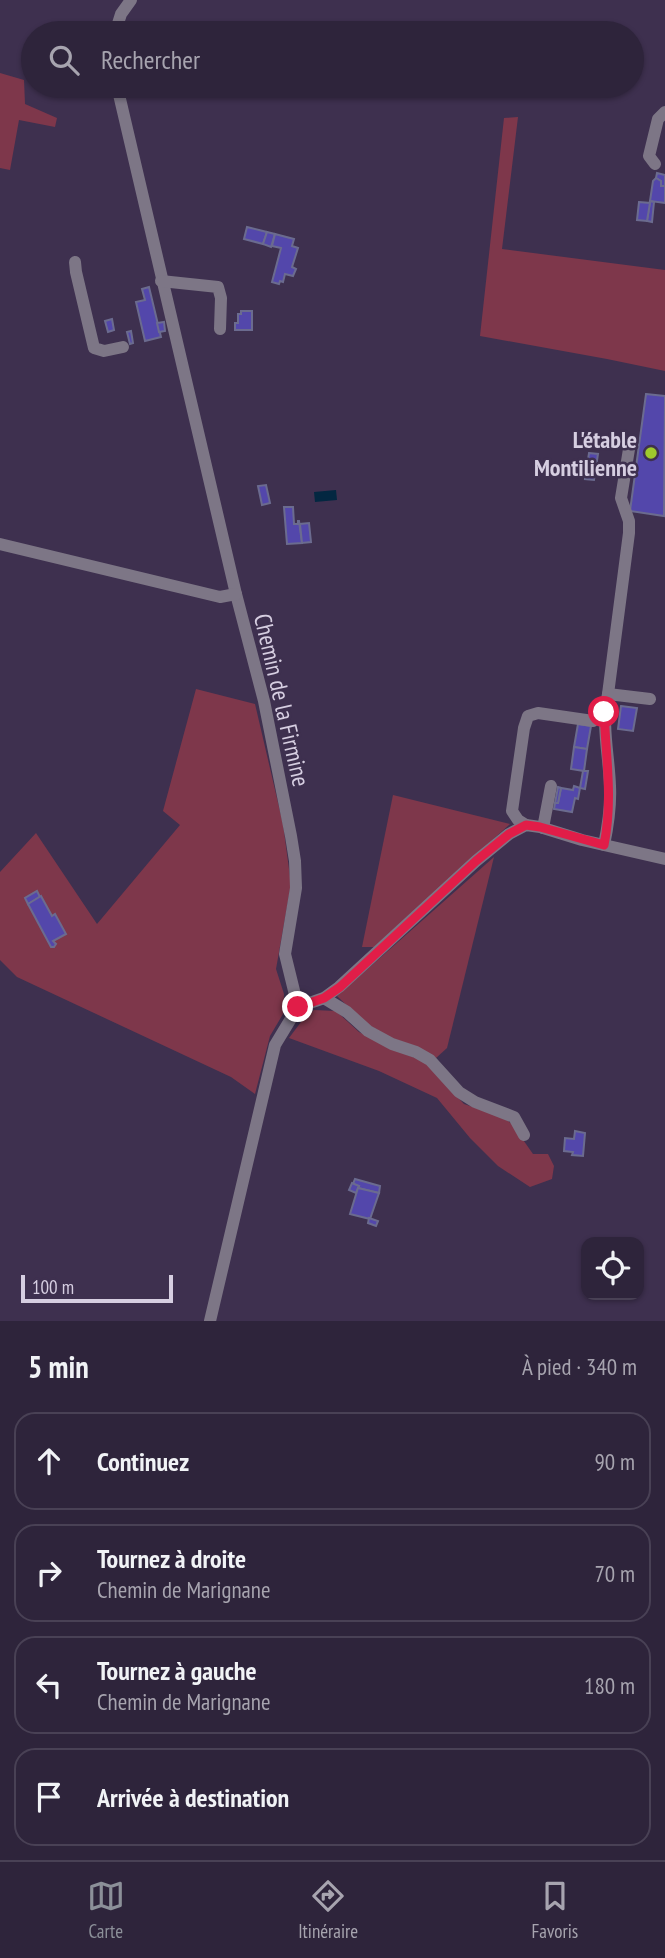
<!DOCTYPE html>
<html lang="fr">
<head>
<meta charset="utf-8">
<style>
	:root { --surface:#2e243b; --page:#3a3046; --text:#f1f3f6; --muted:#a7a4af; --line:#494155; --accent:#8c9099 }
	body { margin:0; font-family:"PT Sans Narrow",sans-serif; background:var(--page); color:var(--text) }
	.controls { position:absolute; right:21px; bottom:21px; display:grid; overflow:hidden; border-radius:14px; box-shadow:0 2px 5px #0004 }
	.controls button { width:63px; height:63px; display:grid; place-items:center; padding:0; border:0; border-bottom:2px solid var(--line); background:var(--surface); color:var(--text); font:35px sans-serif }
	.scale { position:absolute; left:21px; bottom:18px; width:152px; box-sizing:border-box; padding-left:7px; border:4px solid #d6cee1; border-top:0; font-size:19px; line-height:24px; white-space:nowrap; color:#d6cee1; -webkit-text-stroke:5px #3e304f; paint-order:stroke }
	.stop { position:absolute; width:21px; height:21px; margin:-16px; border:5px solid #e11d48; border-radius:50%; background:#fff }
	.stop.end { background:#e11d48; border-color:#fff; box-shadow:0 2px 7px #0008 }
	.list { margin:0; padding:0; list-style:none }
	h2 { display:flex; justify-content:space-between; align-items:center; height:91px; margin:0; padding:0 28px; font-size:30px }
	h2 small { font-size:23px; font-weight:400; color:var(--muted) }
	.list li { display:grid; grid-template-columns:46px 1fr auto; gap:21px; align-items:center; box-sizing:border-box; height:98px; margin:0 14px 14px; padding:0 14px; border:2px solid var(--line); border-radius:21px }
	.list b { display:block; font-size:26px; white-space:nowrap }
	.list p { margin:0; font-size:23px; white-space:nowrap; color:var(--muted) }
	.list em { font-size:23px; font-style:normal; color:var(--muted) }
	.icon { flex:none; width:38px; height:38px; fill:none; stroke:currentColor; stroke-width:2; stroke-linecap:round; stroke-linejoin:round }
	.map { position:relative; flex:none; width:665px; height:1321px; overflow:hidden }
	.search { position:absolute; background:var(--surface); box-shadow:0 2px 5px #0004; left:21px; right:21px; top:21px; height:77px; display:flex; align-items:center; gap:18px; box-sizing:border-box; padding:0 24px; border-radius:38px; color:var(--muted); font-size:26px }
	.sheet { height:539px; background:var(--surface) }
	nav { display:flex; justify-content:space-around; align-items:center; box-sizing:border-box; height:98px; border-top:2px solid var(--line); background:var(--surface); font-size:19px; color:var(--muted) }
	nav a { display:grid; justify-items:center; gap:4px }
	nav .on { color:var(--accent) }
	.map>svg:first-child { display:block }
	.green { fill:#7e374b }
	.water { fill:#032741 }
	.building { fill:#5347ab; stroke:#6b6b8f; stroke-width:2 }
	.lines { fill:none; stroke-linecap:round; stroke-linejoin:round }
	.minor { stroke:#7d7686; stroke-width:12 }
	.route { stroke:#e11d48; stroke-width:9 }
	.poi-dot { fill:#9fca2d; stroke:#3e304f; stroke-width:2.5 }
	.labels { text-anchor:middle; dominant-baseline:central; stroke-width:5; stroke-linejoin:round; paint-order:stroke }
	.poi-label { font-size:24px; font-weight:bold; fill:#d6cee1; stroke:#3e304f; text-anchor:end }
	.street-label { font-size:24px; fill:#d6cee1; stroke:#3e304f }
</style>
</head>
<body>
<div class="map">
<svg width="665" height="1321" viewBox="0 0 665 1321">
	<rect width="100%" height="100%" fill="#3e304f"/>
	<g class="green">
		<polygon points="0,73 24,80 25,104 57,118 55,127 19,120 10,170 0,168"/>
		<polygon points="518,117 502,249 665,270 665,371 607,359 480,336 504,118"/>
		<polygon points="196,689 255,704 283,824 291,884 276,969 284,994 283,1014 270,1036 255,1094 231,1077 17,977 0,960 0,872 36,833 97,924 180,825 163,811"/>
		<polygon points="393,795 510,824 374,947 362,947"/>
		<polygon points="494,857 447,1048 436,1058 394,1040 364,1022 337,996"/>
		<polygon points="314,1010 336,1011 359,1032 397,1051 429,1063 440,1079 464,1104 503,1117 512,1124 533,1154 548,1154 554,1166 552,1179 530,1187 498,1166 470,1138 437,1098 379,1071 289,1038 301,1022"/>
	</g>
	<polygon class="water" points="336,490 337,500 315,502 314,492"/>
	<g class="building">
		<polygon points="657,173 665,175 665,186 661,186 661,181 656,178"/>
		<polygon points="656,178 661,181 661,186 665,186 665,203 650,201 653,181"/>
		<polygon points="650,201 654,202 652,222 647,221"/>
		<polygon points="639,202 650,203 647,221 637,220"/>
		<polygon points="247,227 267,232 263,244 244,239"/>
		<polygon points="267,232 275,234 271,247 263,244"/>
		<polygon points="275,234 294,239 292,246 298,248 292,267 296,269 293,276 285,274 283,282 280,281 279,284 272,282 281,248 272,246"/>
		<polygon points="149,287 161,337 145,341 136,302 145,300 142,289"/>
		<polygon points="241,311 252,311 252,330 235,330 235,323 238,323 238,314 241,314"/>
		<polygon points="112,319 114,330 108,332 105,321"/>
		<polygon points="164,322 165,331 159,332 157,323"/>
		<polygon points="131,331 133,343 130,344 127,332"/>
		<polygon points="646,394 665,396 664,516 630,511"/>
		<polygon points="589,453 598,454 594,480 585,479"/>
		<polygon points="266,485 270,503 262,505 258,486"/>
		<polygon points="284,507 293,507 294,524 298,524 298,521 299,521 302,543 287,544"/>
		<polygon points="309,523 311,542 302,543 300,524"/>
		<polygon points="621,706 637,708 633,731 618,729"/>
		<polygon points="578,724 591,726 587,749 574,747"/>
		<polygon points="574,747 587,749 584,771 571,769"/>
		<polygon points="583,771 588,771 585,789 580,788"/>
		<polygon points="574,786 580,788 578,799 575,798 572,812 554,809 555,803 558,803 561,788 573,790"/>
		<polygon points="558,787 561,788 558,803 555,803"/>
		<polygon points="37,891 40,897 28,904 25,898"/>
		<polygon points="41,896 52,916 55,914 66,934 53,941 56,944 54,947 51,947 28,904"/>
		<polygon points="575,1131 585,1133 583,1156 572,1155 573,1152 564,1151 565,1138 574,1139"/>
		<polygon points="355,1179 380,1186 379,1193 358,1188 359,1186 353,1184"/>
		<polygon points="352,1183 359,1186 356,1193 349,1190"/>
		<polygon points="358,1188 379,1193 370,1219 350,1214"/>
		<polygon points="369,1218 378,1221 376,1226 368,1223"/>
	</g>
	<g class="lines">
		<g class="minor">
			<polyline points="115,33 121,14 131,0"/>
			<polyline points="117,86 236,594 264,701 291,836 295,861 296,888 285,954 298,1007 275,1045 210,1321"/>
			<polyline points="655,164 649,156 658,119 665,112"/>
			<polyline points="75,262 76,272 94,348 104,351 123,347"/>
			<polyline points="161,281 218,287 221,298 220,329"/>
			<polyline points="0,544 220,597 236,594"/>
			<polyline points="608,694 629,533 629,521 621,498 630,443"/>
			<polyline points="526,825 518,820 512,811 524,728 528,716 538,713 593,721"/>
			<polyline points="543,828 551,786"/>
			<path d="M 604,845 C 608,826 611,805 610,786 C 609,755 601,725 608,694 L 650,699"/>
			<polyline points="324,998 347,1012 368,1031 392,1044 416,1052 430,1060 459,1092 475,1102 514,1117 524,1135"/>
			<polyline points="298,1007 324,998 339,987 476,861 509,834 526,825 540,827 582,840 665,859"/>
		</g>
	</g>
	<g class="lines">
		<path class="route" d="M 298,1007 L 324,998 L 340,987 L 476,861 L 509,834 L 526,825 L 540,827 L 604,845 C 613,801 606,757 604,712"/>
	</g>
	<circle class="poi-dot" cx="651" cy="453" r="7"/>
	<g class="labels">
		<g class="poi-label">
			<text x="637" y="439">L'étable<tspan x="637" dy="28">Montilienne</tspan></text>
		</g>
		<g class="street-label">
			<text transform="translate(282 700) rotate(77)">Chemin de la Firmine</text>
		</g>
	</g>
</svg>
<div class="controls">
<button><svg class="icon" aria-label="locate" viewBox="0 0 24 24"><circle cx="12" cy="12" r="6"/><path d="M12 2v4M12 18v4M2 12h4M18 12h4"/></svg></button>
</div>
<div class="scale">100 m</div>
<div class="stop" style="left:604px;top:712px"></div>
<div class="stop end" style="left:298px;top:1007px"></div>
<div class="search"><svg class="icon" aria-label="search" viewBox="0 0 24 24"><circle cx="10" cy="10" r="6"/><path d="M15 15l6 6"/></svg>Rechercher</div>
</div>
<section class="sheet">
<h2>5 min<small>À pied · 340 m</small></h2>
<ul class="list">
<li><svg class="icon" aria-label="ahead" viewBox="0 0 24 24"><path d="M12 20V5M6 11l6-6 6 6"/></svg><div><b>Continuez</b></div><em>90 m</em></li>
<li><svg class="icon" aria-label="right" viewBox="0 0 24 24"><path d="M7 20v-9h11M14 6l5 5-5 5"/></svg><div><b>Tournez à droite</b><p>Chemin de Marignane</p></div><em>70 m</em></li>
<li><svg class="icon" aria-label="left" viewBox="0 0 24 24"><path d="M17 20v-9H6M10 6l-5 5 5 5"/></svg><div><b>Tournez à gauche</b><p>Chemin de Marignane</p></div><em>180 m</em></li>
<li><svg class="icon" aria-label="arrive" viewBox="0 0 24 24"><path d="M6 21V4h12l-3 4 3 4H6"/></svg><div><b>Arrivée à destination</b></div></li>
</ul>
</section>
<nav>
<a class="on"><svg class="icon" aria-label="map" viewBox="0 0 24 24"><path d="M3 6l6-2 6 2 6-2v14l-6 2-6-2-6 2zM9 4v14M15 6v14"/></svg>Carte</a>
<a><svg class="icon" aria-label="directions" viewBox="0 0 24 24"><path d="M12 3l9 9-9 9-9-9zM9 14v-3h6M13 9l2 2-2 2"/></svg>Itinéraire</a>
<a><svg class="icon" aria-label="saved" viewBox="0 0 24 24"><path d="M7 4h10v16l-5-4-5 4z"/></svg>Favoris</a>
</nav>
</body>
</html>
